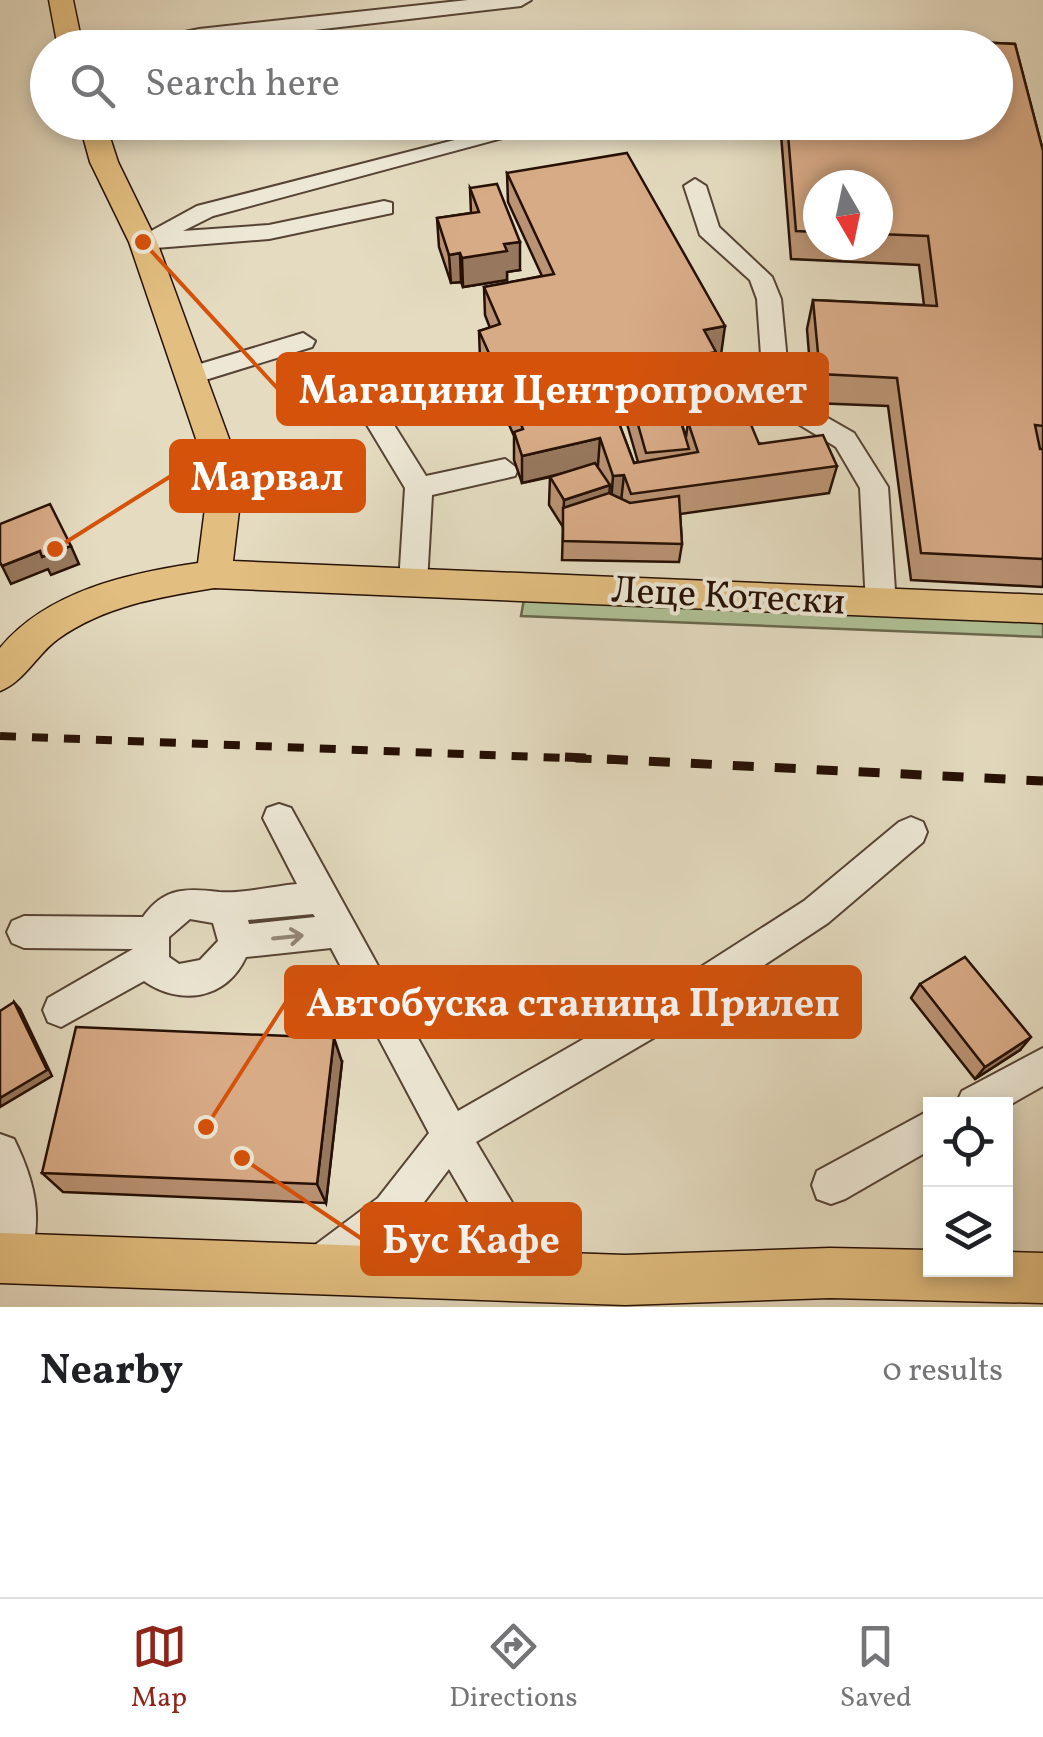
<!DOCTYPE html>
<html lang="en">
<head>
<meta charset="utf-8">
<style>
	:root { --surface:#fff; --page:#f6f6f6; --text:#202124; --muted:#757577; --line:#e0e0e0; --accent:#8f2418 }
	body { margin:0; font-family:Vollkorn,serif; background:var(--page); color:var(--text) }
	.controls { position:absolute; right:30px; bottom:30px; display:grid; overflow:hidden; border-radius:0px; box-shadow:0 5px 15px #0003 }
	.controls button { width:90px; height:90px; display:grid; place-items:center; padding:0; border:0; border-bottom:2px solid var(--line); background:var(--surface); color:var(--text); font:50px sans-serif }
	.compass { position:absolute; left:803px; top:170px; width:90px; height:90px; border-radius:50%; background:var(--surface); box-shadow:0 5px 15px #0003; rotate:171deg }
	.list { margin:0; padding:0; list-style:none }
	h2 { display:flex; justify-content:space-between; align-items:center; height:130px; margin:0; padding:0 40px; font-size:42px }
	h2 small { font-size:32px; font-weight:400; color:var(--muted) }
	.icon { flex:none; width:55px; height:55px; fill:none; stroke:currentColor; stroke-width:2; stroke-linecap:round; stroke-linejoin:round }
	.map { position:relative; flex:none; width:1043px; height:1307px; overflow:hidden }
	.search { position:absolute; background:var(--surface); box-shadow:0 5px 15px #0003; left:30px; right:30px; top:30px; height:110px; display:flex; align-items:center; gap:25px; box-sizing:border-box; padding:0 35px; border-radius:55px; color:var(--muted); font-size:38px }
	.sheet { height:290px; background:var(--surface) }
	nav { display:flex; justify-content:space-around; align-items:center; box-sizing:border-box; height:140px; border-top:2px solid var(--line); background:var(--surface); font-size:28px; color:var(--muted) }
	nav a { display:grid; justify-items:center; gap:5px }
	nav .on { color:var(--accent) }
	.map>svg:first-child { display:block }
	.green { fill:#afc196; stroke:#6a684e; stroke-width:2.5 }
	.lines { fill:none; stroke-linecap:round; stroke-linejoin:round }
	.minor-casing { stroke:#564334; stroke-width:4 }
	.major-casing { stroke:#261005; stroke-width:3 }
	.minor { fill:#ede8d6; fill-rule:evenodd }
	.major { fill:#e2be80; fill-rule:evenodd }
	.rail-far1 { stroke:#261005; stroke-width:8; stroke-dasharray:16 16; stroke-linecap:butt }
	.rail { stroke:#261005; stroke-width:9; stroke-dasharray:21 21; stroke-linecap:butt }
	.wall { fill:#ba9374; stroke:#261005; stroke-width:2.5; fill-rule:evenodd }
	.shaded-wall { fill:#97785e; stroke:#261005; stroke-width:2.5 }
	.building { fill:#d8ab87; stroke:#261005; stroke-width:2.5 }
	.oneway { stroke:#938778 }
	.labels { text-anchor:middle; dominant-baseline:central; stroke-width:8; stroke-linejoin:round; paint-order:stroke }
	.street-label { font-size:38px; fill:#261005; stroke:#ede8d6 }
	.leader { fill:none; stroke:#d5520b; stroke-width:4 }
	.callout-dot { fill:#d5520b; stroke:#ede8d6; stroke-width:4 }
	.callout { fill:#d5520b; stroke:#d5520b; stroke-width:4 }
	.callout-label { font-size:40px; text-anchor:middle; font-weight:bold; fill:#fff }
</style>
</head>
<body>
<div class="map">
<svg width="1043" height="1307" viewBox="0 0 1043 1307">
	<rect width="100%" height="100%" fill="#e4dbc0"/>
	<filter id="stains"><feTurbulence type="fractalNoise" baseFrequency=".002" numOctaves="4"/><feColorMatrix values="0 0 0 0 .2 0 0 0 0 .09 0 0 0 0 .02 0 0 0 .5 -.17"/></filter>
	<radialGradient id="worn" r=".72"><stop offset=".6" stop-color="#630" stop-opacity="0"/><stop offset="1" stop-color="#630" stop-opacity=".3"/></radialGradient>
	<polygon class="green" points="526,588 1043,609 1043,637 521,616"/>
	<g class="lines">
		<defs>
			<g id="minor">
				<polygon points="468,0 531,0 521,6 159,48 110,48 199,29"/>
				<polygon points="525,122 562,122 213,216 183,231 269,225 384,201 392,203 392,213 269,239 143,249 131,242 197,206"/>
				<polygon points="695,179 706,186 719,227 772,277 781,299 789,382 805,405 854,433 888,487 896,605 891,613 871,613 866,605 860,488 836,447 787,417 763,383 757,299 750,280 700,235 684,186"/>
				<polygon points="303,333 315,341 312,347 189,385 176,376 180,370"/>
				<polygon points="463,363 472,366 476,372 472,378 384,409 426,476 505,459 518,469 515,476 432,495 427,583 423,591 403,591 399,583 405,488 355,405 359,399"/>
				<path d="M 279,804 L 291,808 L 458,1111 L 629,1013 L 804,901 L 899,822 L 911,817 L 923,822 L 927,832 L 923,842 L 828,923 L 655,1037 L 476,1142 L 548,1263 L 554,1277 L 548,1291 L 534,1297 L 520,1291 L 449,1169 L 406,1226 L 317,1288 L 303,1282 L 297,1268 L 303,1254 L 378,1198 L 429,1133 L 331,948 L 246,957 C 226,1000 180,1006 144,981 L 61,1027 L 48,1022 L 43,1010 L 48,998 L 133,949 L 24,948 L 12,943 L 7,932 L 12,921 L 24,916 L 143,917 C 164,887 187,888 219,892 C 242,894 273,886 297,884 L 263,818 L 267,808 ZM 313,914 L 315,917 L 249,924 L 248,920 ZM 190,919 L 213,923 L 218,941 L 200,960 L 179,964 L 169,957 L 169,937 Z"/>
				<polygon points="1043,1048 1043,1086 1006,1107 956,1104 962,1091"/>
				<polygon points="930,1110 930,1150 845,1199 831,1204 817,1199 812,1185 817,1171"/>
				<path d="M 0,1134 L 14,1139 C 36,1184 45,1223 25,1272 L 11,1278 L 0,1273 Z"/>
			</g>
			<g id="major">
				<polygon points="49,0 73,0 83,48 58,48"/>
				<path d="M 79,122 L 105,122 L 118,162 L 157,242 L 243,477 L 233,561 L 1043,595 L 1043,623 L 214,588 C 159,597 104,606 58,639 C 37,654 24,682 0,691 L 0,648 C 47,591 129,573 198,563 L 209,477 L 129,242 L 90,162 Z"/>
				<polygon points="0,1233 625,1255 830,1248 930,1250 930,1270 1006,1270 1006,1252 1043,1253 1043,1303 830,1298 625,1305 0,1283"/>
			</g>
		</defs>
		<use href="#minor" class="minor-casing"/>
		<use href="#major" class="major-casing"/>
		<use href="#minor" class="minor"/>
		<use href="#major" class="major"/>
		<polyline class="rail-far1" points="0,736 616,760"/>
		<polyline class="rail" points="565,757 1043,781"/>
	</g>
	<g class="wall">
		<path d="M 954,41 L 1015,44 L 1043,151 L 1043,587 L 911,580 L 888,406 L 813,403 L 807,329 L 813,300 L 924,305 L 919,265 L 791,259 L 780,122 L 996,122 L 996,48 L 952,48 ZM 818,185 L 878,185 L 878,245 L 818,245 Z"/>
		<path d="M 507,173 L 721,355 L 715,356 L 711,380 L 671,388 L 686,437 L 688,422 L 837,466 L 829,493 L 680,514 L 682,544 L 679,562 L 562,560 L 563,527 L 549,505 L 550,477 L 555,476 L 522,483 L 514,460 L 514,436 L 480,359 L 479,331 L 490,328 L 485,315 L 484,287 L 542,276 L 508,202 ZM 627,397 L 625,417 L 638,462 L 634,463 L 610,400 ZM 587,405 L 587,415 L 578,417 L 573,407 Z"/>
		<polygon points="470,188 520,270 507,272 507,280 463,287 461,282 451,283 439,247 437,218 471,213"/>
		<polygon points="920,984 1020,1050 975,1079 911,998"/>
		<polygon points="342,1062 326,1203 63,1192 42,1173"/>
	</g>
	<g class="shaded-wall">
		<polygon points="520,242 520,270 507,272 507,280 463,287 462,258 504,244"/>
		<polygon points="460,253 461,282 451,283 449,255"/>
		<polygon points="725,326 721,355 715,356 711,380 630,396 628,389 627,397 560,410 561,382 704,330"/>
		<polygon points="600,438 598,465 522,483 522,456"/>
		<polygon points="624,475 621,502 611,504 613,476"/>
		<polygon points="610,485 608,512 563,527 564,500"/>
		<polygon points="71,546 79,564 51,575 48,569 11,584 2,566 40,551"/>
		<polygon points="14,1002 20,1009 52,1076 0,1107 0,1098"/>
		<polygon points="1031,1037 1020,1050 975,1079 985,1067"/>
		<polygon points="334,1038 342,1062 326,1203 317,1184"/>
	</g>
	<g class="building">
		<polygon points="954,41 1015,44 1043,151 1043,426 1035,425 1040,449 1043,449 1043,559 921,553 897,378 820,374 813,300 937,306 928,236 878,234 878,185 818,185 818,232 796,231 787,122 996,122 996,48 955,48"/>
		<polygon points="627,153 725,326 704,330 716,352 561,382 578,417 591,414 587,402 610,399 634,463 698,452 688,422 747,415 759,444 823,435 837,466 631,494 624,475 613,476 600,438 522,456 514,432 523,429 479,331 500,324 484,287 554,274 507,173"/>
		<polygon points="497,184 520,242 504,244 507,251 462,258 460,253 449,255 437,218 479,212 470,188"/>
		<polygon points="670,385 689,449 646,453 628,389"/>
		<polygon points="595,463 610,485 564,500 550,477"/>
		<polygon points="609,493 630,503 679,496 682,544 563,541 563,508"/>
		<polygon points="50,504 71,546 42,557 40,551 2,566 0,562 0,524"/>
		<polygon points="965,957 1031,1037 985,1067 920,984"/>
		<polygon points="14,1002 47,1070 0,1098 0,1011"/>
		<polygon points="76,1027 334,1038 317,1184 42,1173"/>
	</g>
	<defs><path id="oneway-shaft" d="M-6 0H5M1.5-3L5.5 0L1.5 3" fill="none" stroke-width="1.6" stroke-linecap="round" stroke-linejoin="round" transform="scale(2.5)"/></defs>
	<use class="oneway" href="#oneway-shaft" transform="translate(288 937) rotate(-6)"/>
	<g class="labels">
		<g class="street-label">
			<text transform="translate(728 598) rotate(3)">Леце Котески</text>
		</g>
	</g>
	<path class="leader" d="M143 242L278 389M55 549L171 476M206 1127L286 1002M242 1158L362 1239"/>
	<g class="callout-dot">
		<circle cx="143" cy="242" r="10"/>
		<circle cx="55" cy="549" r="10"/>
		<circle cx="206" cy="1127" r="10"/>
		<circle cx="242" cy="1158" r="10"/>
	</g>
	<g class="callout">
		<rect x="278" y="354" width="549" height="70" rx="10"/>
		<rect x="171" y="441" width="193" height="70" rx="10"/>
		<rect x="286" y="967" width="574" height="70" rx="10"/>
		<rect x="362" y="1204" width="218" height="70" rx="10"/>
	</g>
	<g class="callout-label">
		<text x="553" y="403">Магацини Центропромет</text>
		<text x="267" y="490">Марвал</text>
		<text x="573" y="1016">Автобуска станица Прилеп</text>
		<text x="471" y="1253">Бус Кафе</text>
	</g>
	<rect width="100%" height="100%" filter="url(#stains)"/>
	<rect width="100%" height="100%" fill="url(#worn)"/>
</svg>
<div class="controls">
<button><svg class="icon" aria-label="locate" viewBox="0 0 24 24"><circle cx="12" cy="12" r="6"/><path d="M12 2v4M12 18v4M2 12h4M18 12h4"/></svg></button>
<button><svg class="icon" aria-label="layers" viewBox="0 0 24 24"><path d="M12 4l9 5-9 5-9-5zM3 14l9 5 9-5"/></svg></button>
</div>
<svg class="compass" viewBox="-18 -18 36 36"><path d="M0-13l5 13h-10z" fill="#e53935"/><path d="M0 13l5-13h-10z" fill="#757577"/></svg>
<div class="search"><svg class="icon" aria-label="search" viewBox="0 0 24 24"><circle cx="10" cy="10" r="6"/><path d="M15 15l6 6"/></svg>Search here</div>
</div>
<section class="sheet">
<h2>Nearby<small>0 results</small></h2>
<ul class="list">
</ul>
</section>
<nav>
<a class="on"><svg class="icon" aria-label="map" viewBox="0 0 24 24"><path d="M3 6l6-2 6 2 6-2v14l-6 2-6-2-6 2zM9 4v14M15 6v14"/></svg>Map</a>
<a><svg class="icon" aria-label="directions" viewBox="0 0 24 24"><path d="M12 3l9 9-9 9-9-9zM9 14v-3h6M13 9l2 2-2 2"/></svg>Directions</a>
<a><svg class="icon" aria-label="saved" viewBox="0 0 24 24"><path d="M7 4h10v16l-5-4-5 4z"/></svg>Saved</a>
</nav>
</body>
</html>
